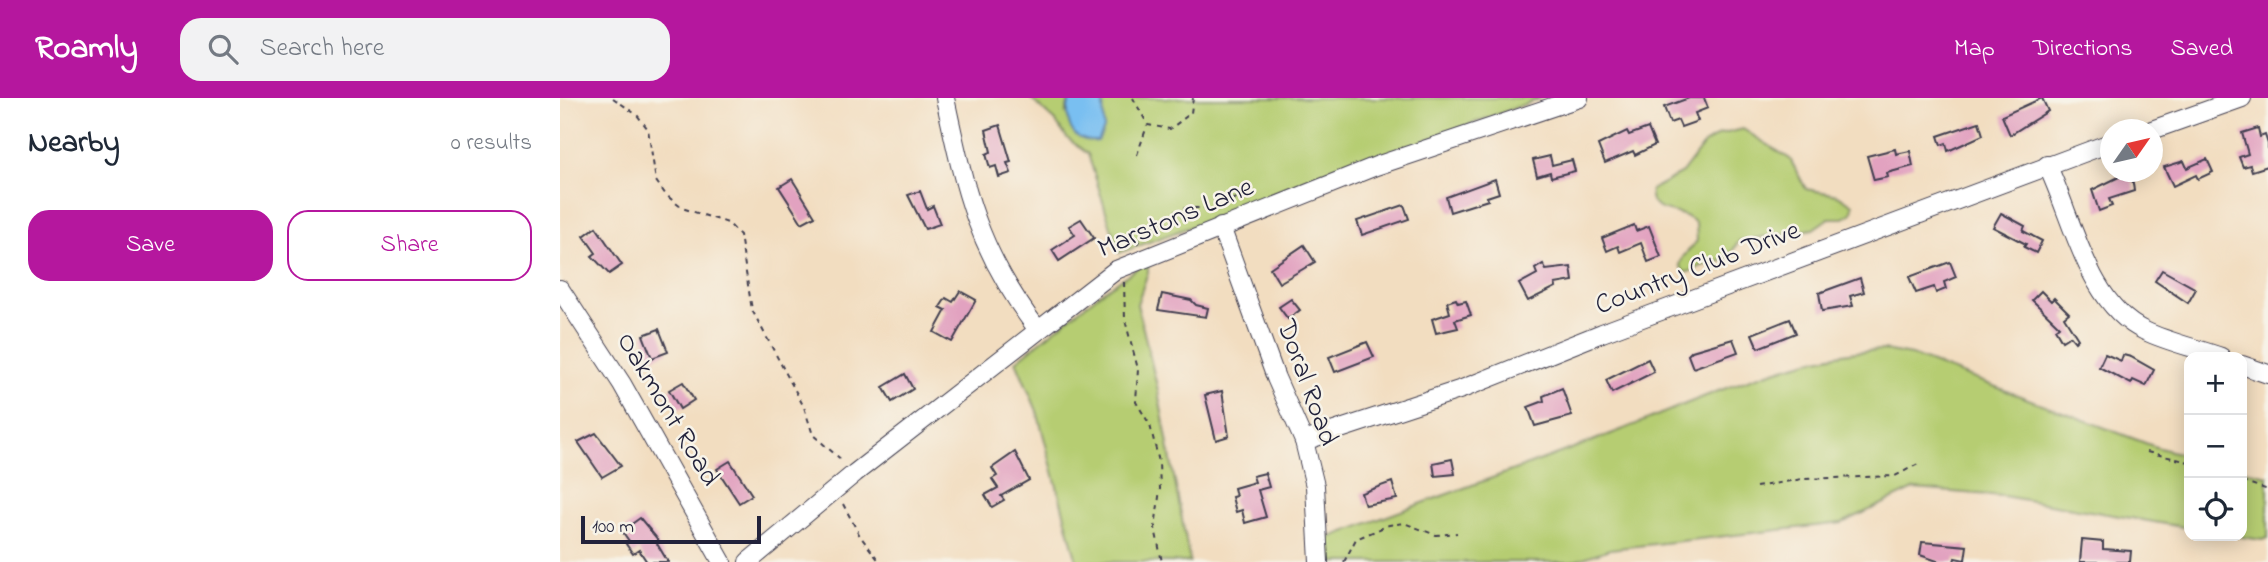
<!DOCTYPE html>
<html lang="en">
<head>
<meta charset="utf-8">
<style>
	:root { --surface:#fff; --page:#f2f2f3; --text:#1f2937; --muted:#747a83; --line:#e0e1e3; --accent:#b5179e }
	body { margin:0; font-family:"Indie Flower",sans-serif; background:var(--page); color:var(--text) }
	.controls { position:absolute; right:21px; bottom:21px; display:grid; overflow:hidden; border-radius:14px; box-shadow:0 4px 18px #0003 }
	.controls button { width:63px; height:63px; display:grid; place-items:center; padding:0; border:0; border-bottom:2px solid var(--line); background:var(--surface); color:var(--text); font:35px sans-serif }
	.compass { position:absolute; left:1540px; top:21px; width:63px; height:63px; border-radius:50%; background:var(--surface); box-shadow:0 4px 18px #0003; rotate:56deg }
	.scale { position:absolute; left:21px; bottom:18px; width:180px; box-sizing:border-box; padding-left:7px; border:4px solid #22223b; border-top:0; font-size:19px; line-height:24px; white-space:nowrap; color:#22223b; -webkit-text-stroke:5px #f7f3e8; paint-order:stroke }
	.list { margin:0; padding:0; list-style:none }
	h2 { display:flex; justify-content:space-between; align-items:center; height:91px; margin:0; padding:0 28px; font-size:30px }
	h2 small { font-size:23px; font-weight:400; color:var(--muted) }
	.actions { display:flex; gap:14px; padding:21px 28px }
	.actions a { flex:1; padding:16px 0; border:2px solid var(--accent); border-radius:21px; text-align:center; font-size:24px; color:var(--accent) }
	.actions .main { background:var(--accent); color:#fff }
	.icon { flex:none; width:38px; height:38px; fill:none; stroke:currentColor; stroke-width:2; stroke-linecap:round; stroke-linejoin:round }
	.map { position:relative; flex:none; width:1708px; height:464px; overflow:hidden }
	header { display:flex; align-items:center; gap:42px; box-sizing:border-box; height:98px; padding:0 35px; background:var(--accent); color:#fff }
	header strong { font-size:33px }
	nav { display:flex; gap:38px; margin-inline-start:auto; font-size:24px }
	.search { width:490px; height:63px; background:var(--page); display:flex; align-items:center; gap:18px; box-sizing:border-box; padding:0 24px; border-radius:21px; color:var(--muted); font-size:26px }
	main { display:flex }
	aside { flex:1; background:var(--surface) }
	.map>svg:first-child { display:block }
	.green { fill:#b6cd72; stroke:#6c7856; stroke-width:2 }
	.water { fill:#79bff1; stroke:#4e7096; stroke-width:2 }
	.building { fill:#e2a2c0 }
	.lines { fill:none; stroke-linecap:round; stroke-linejoin:round }
	.minor-casing { stroke:#413e4f; stroke-width:20 }
	.path { stroke:#413e4f; stroke-width:2; stroke-dasharray:5 5; stroke-linecap:butt }
	.minor { stroke:#fff; stroke-width:18 }
	.labels { text-anchor:middle; dominant-baseline:central; stroke-width:5; stroke-linejoin:round; paint-order:stroke }
	.street-label { font-size:28px; fill:#22223b; stroke:#f7f3e8 }
</style>
</head>
<body>
<header>
<strong>Roamly</strong>
<div class="search"><svg class="icon" aria-label="search" viewBox="0 0 24 24"><circle cx="10" cy="10" r="6"/><path d="M15 15l6 6"/></svg>Search here</div>
<nav><a>Map</a><a>Directions</a><a>Saved</a></nav>
</header>
<main>
<aside>
<h2>Nearby<small>0 results</small></h2>
<ul class="list">
</ul>
<div class="actions"><a class="main">Save</a><a>Share</a></div>
</aside>
<div class="map">
<svg width="1708" height="464" viewBox="0 0 1708 464">
	<rect width="100%" height="100%" fill="#f7f3e8"/>
	<filter id="ink" filterUnits="userSpaceOnUse"><feTurbulence type="fractalNoise" baseFrequency=".0143" numOctaves="2"/><feDisplacementMap in="SourceGraphic" scale="14" xChannelSelector="R" yChannelSelector="G"/><feConvolveMatrix kernelMatrix="1 2 1 2 8 2 1 2 1" color-interpolation-filters="sRGB"/></filter>
	<filter id="wash" filterUnits="userSpaceOnUse"><feTurbulence type="fractalNoise" baseFrequency=".00686" numOctaves="4" result="noise"/><feDisplacementMap in="SourceGraphic" scale="28" xChannelSelector="R" yChannelSelector="G"/><feGaussianBlur stdDeviation="1.57" result="paint"/><feColorMatrix in="noise" values="0 0 0 0 0 0 0 0 0 0 0 0 0 0 0 0 0 1.4 0 .05"/><feComposite in="paint" operator="in"/></filter>
	<g filter="url(#wash)">
		<rect width="100%" height="100%" fill="#f2ddc0"/>
		<g class="green">
			<polygon points="470,0 510,0 505,16 517,0 982,0 559,155 528,56 507,40 495,23"/>
			<path d="M 1183,31 L 1230,61 L 1246,91 L 1278,97 L 1293,107 L 1292,115 L 1284,120 L 1269,120 L 1253,131 L 1179,143 C 1162,169 1171,159 1145,167 C 1136,169 1133,175 1124,174 L 1120,167 L 1123,159 L 1137,143 L 1136,125 C 1119,108 1088,120 1091,92 L 1122,75 L 1144,46 L 1159,37 Z"/>
			<polygon points="588,163 588,174 577,206 597,288 630,464 517,464 477,313 456,263 539,196"/>
			<path d="M 1324,252 L 1351,257 L 1596,349 L 1629,358 L 1629,430 L 1443,398 L 1354,391 L 1282,425 L 1050,451 L 1012,464 L 766,464 L 766,441 C 862,404 960,371 1056,334 C 1136,303 1239,253 1324,252 Z"/>
			<polygon points="1682,372 1708,378 1708,440 1702,442 1676,438 1682,438"/>
		</g>
		<path class="water" d="M 510,0 L 543,0 L 544,31 L 538,43 C 510,45 504,23 510,0 Z"/>
		<g id="blocks">
			<g class="building">
				<polygon points="1129,0 1144,0 1148,10 1135,15 1138,23 1121,29 1118,22 1110,25 1104,9"/>
				<polygon points="1482,0 1488,13 1450,37 1442,18"/>
				<polygon points="1419,24 1423,37 1388,53 1386,45 1381,47 1378,38"/>
				<polygon points="440,27 451,64 447,65 451,75 439,79 436,68 430,70 426,56 431,54 426,32"/>
				<polygon points="1088,30 1095,47 1075,57 1073,53 1045,65 1038,47 1067,33 1069,37"/>
				<polygon points="1698,30 1700,39 1705,37 1708,46 1708,68 1692,73 1690,67 1683,69 1679,59 1688,56 1682,35"/>
				<polygon points="1335,51 1336,56 1350,53 1353,68 1327,75 1328,79 1314,82 1307,58"/>
				<polygon points="990,58 992,67 1012,62 1015,73 991,79 990,74 977,78 973,62"/>
				<polygon points="1647,61 1653,74 1638,81 1636,77 1613,88 1604,69 1624,63 1627,70"/>
				<polygon points="1563,77 1564,80 1572,78 1574,93 1549,101 1552,108 1539,113 1532,92"/>
				<polygon points="232,81 255,118 242,125 219,89"/>
				<polygon points="935,81 939,95 927,99 928,102 890,114 886,99"/>
				<polygon points="360,93 367,111 373,108 380,126 365,131 348,97"/>
				<polygon points="844,107 849,121 802,137 797,123"/>
				<polygon points="1441,115 1465,128 1463,133 1482,143 1476,155 1464,149 1466,146 1433,129"/>
				<polygon points="521,121 534,140 499,163 492,152 515,137 509,128"/>
				<polygon points="1074,127 1076,133 1089,128 1101,159 1088,164 1081,145 1060,154 1058,148 1047,153 1042,140"/>
				<polygon points="36,129 62,167 49,176 32,158 36,155 24,138"/>
				<polygon points="744,147 755,164 719,185 710,170"/>
				<polygon points="1390,164 1396,179 1384,184 1386,191 1376,195 1374,189 1356,195 1349,179"/>
				<polygon points="983,166 986,172 1011,169 1013,183 995,186 996,189 968,203 959,186 977,176 975,171"/>
				<polygon points="1602,172 1636,191 1628,205 1595,183"/>
				<polygon points="1300,180 1304,194 1290,198 1293,208 1262,213 1259,195"/>
				<polygon points="400,193 416,202 392,244 374,234 386,212 380,209 386,200 393,204"/>
				<polygon points="1481,193 1491,203 1494,200 1509,215 1504,219 1518,241 1515,244 1510,238 1502,243 1495,231 1499,228 1472,202"/>
				<polygon points="602,196 631,202 636,207 648,210 646,219 598,212"/>
				<polygon points="731,201 740,212 728,221 719,209"/>
				<polygon points="896,201 898,205 906,203 911,217 895,222 898,230 876,235 872,221 890,215 887,204"/>
				<polygon points="1230,221 1236,235 1198,250 1192,236"/>
				<polygon points="99,231 108,254 92,260 83,237"/>
				<polygon points="1173,241 1178,254 1133,270 1128,257 1132,253"/>
				<polygon points="807,244 814,259 775,274 769,259"/>
				<polygon points="1545,256 1561,263 1563,257 1571,259 1594,272 1586,288 1573,282 1571,286 1539,269"/>
				<polygon points="1088,261 1094,274 1052,295 1046,282"/>
				<polygon points="345,276 353,291 332,304 323,289"/>
				<polygon points="123,284 134,302 120,311 109,292"/>
				<polygon points="1002,290 1012,318 975,328 968,309 984,303 983,298"/>
				<polygon points="662,293 669,338 656,342 645,297"/>
				<polygon points="36,335 61,368 42,379 18,344"/>
				<polygon points="455,354 469,382 441,398 444,402 432,409 425,397 438,390 432,381 437,378 432,370"/>
				<polygon points="892,361 895,376 875,378 873,365"/>
				<polygon points="170,363 192,397 179,405 157,371"/>
				<polygon points="705,375 709,389 698,392 706,419 685,425 682,412 676,414 672,399 676,398 674,390 695,384 693,378"/>
				<polygon points="832,384 837,401 805,407 801,395"/>
				<polygon points="80,420 99,443 96,444 108,464 87,464 79,452 73,456 66,446 69,443 62,433"/>
				<polygon points="1522,442 1543,444 1543,451 1571,453 1570,464 1520,464"/>
				<polygon points="1362,444 1407,448 1405,462 1395,460 1394,464 1380,464 1360,457"/>
			</g>
		</g>
	</g>
	<g filter="url(#ink)">
		<use href="#blocks" fill-opacity="0" stroke="#413e4f" stroke-width="2"/>
		<g class="lines">
			<defs>
				<g id="minor">
					<path d="M 385,0 C 405,94 418,153 478,232"/>
					<polyline points="1592,32 1682,0"/>
					<path d="M 1487,67 C 1513,120 1528,207 1585,233 C 1608,244 1636,250 1661,259"/>
					<polyline points="661,129 716,280 744,343 755,388 759,464"/>
					<polyline points="0,191 62,286 162,464"/>
					<polyline points="1682,267 1708,276"/>
					<polyline points="744,343 902,291 1042,235 1550,45"/>
					<polyline points="188,464 295,375 556,172 816,68 1019,0"/>
				</g>
			</defs>
			<use href="#minor" class="minor-casing"/>
			<g class="path">
				<polyline points="53,0 77,17 88,31 96,83 106,97 122,110 168,125 180,137 192,212 244,309 253,337 284,364"/>
				<polyline points="573,0 588,27 610,31 631,15 633,0"/>
				<polyline points="577,57 587,28"/>
				<polyline points="577,146 583,136 611,115 626,110 655,110 688,94"/>
				<polyline points="564,184 565,222 578,271 576,304 590,327 599,364 600,391 595,430 602,464"/>
				<polyline points="1587,354 1629,364"/>
				<polyline points="1682,383 1708,392"/>
				<polyline points="1196,389 1242,381 1335,378 1360,365"/>
				<polyline points="283,406 300,438 320,464"/>
				<polyline points="784,464 796,441 829,427 844,425 876,437 897,435"/>
			</g>
			<use href="#minor" class="minor"/>
		</g>
	</g>
	<g class="labels">
		<g class="street-label">
			<text transform="translate(616 121) rotate(-23)">Marstons Lane</text>
			<text transform="translate(1138 171) rotate(-21)">Country Club Drive</text>
			<text transform="translate(746 285) rotate(70)">Doral Road</text>
			<text transform="translate(107 312) rotate(59)">Oakmont Road</text>
		</g>
	</g>
</svg>
<div class="controls">
<button>+</button>
<button>−</button>
<button><svg class="icon" aria-label="locate" viewBox="0 0 24 24"><circle cx="12" cy="12" r="6"/><path d="M12 2v4M12 18v4M2 12h4M18 12h4"/></svg></button>
</div>
<svg class="compass" viewBox="-18 -18 36 36"><path d="M0-13l5 13h-10z" fill="#e53935"/><path d="M0 13l5-13h-10z" fill="#747a83"/></svg>
<div class="scale">100 m</div>
</div>
</main>
</body>
</html>
